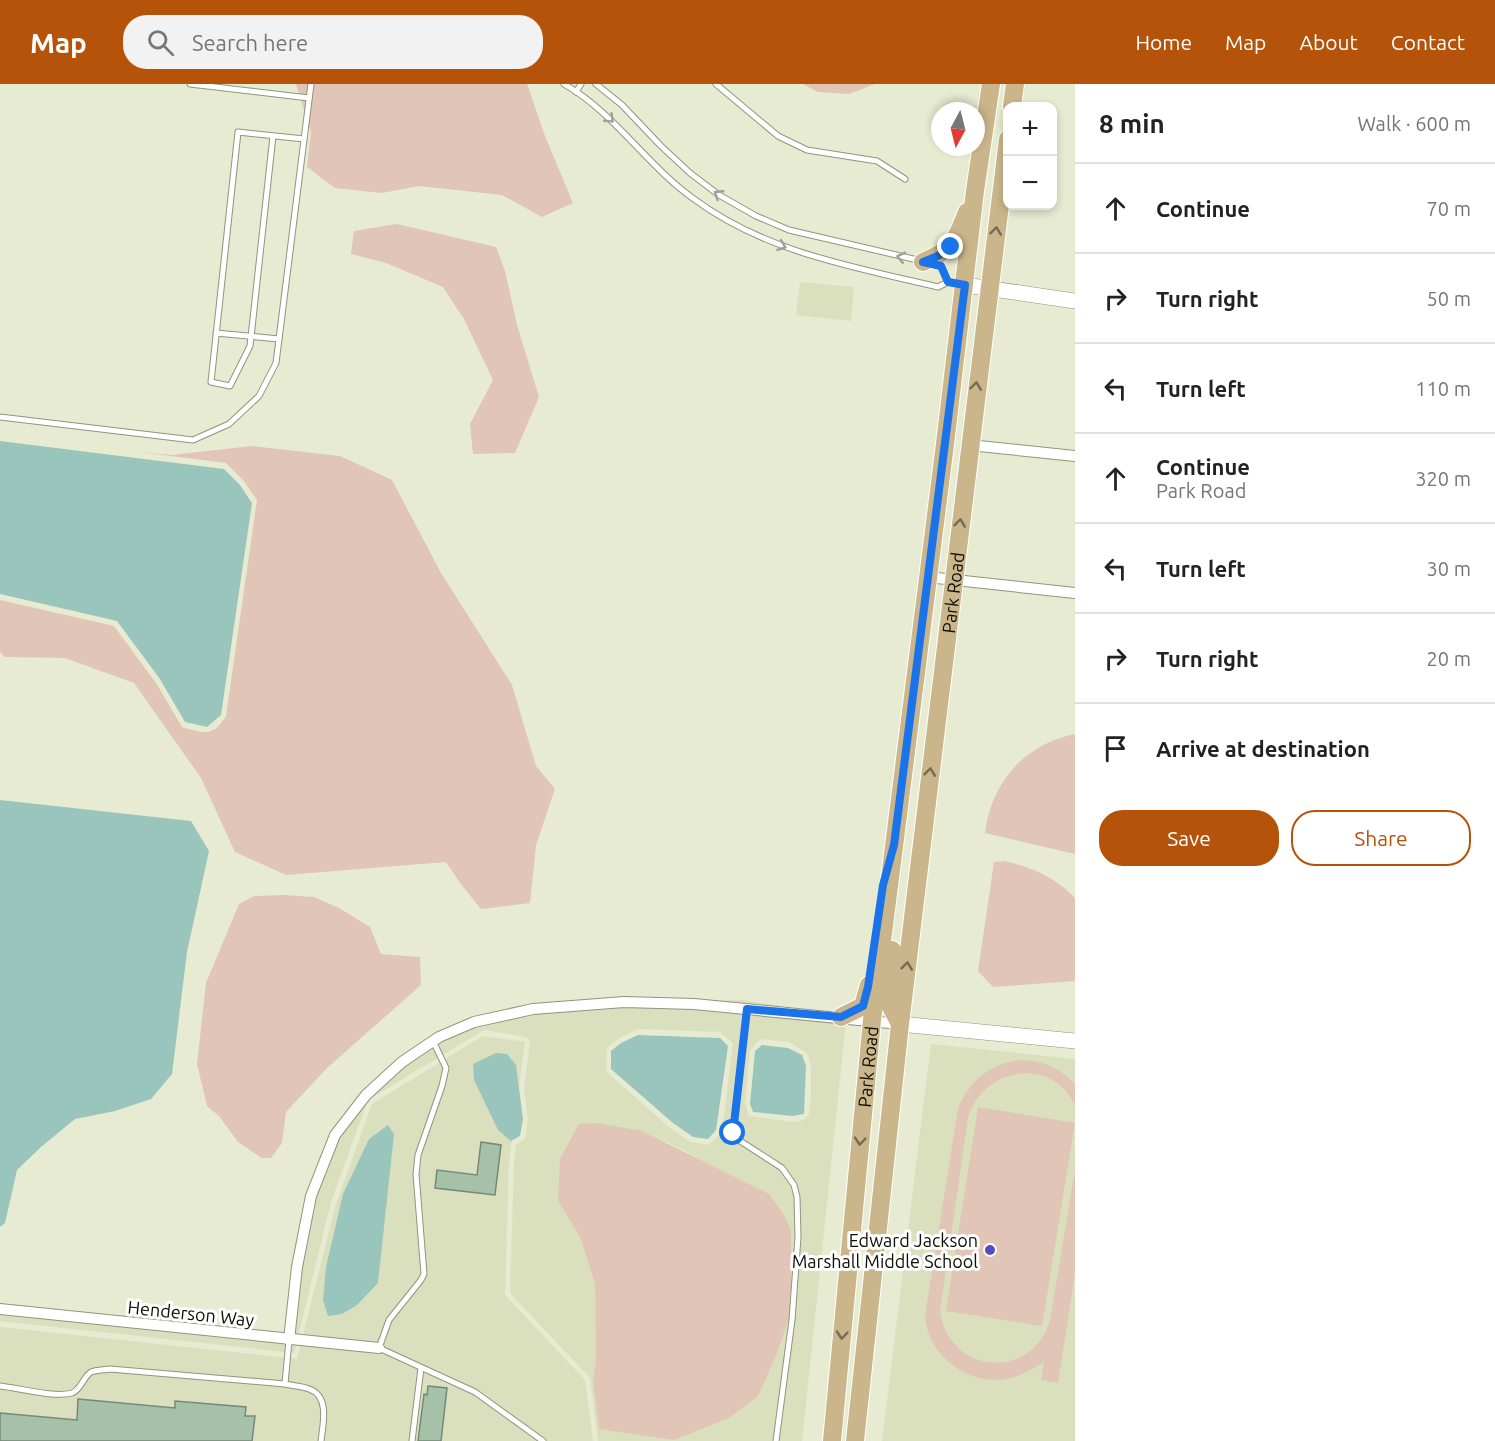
<!DOCTYPE html>
<html lang="en">
<head>
<meta charset="utf-8">
<style>
	:root { --surface:#fff; --page:#f2f2f2; --text:#222; --muted:#767676; --line:#e0e0e0; --accent:#b45309 }
	body { margin:0; font-family:Ubuntu,sans-serif; background:var(--page); color:var(--text) }
	.controls { position:absolute; right:18px; top:18px; display:grid; overflow:hidden; border-radius:12px; box-shadow:0 3px 9px #0003 }
	.controls button { width:54px; height:54px; display:grid; place-items:center; padding:0; border:0; border-bottom:2px solid var(--line); background:var(--surface); color:var(--text); font:30px sans-serif }
	.compass { position:absolute; left:931px; top:18px; width:54px; height:54px; border-radius:50%; background:var(--surface); box-shadow:0 3px 9px #0003; rotate:187deg }
	.stop { position:absolute; width:18px; height:18px; margin:-14px; border:4px solid #1a73e8; border-radius:50%; background:#fff }
	.stop.end { background:#1a73e8; border-color:#fff; box-shadow:0 2px 6px #0008 }
	.list { margin:0; padding:0; list-style:none }
	h2 { display:flex; justify-content:space-between; align-items:center; height:78px; margin:0; padding:0 24px; font-size:26px }
	h2 small { font-size:20px; font-weight:400; color:var(--muted) }
	.list li { display:grid; grid-template-columns:39px 1fr auto; gap:18px; align-items:center; box-sizing:border-box; height:90px; padding:0 24px; border-top:2px solid var(--line) }
	.list b { display:block; font-size:22px; white-space:nowrap }
	.list p { margin:0; font-size:20px; white-space:nowrap; color:var(--muted) }
	.list em { font-size:20px; font-style:normal; color:var(--muted) }
	.actions { display:flex; gap:12px; padding:18px 24px }
	.actions a { flex:1; padding:14px 0; border:2px solid var(--accent); border-radius:24px; text-align:center; font-size:21px; color:var(--accent) }
	.actions .main { background:var(--accent); color:#fff }
	.icon { flex:none; width:33px; height:33px; fill:none; stroke:currentColor; stroke-width:2; stroke-linecap:round; stroke-linejoin:round }
	.map { position:relative; flex:none; width:1075px; height:1357px; overflow:hidden }
	header { display:flex; align-items:center; gap:36px; box-sizing:border-box; height:84px; padding:0 30px; background:var(--accent); color:#fff }
	header strong { font-size:28px }
	nav { display:flex; gap:33px; margin-inline-start:auto; font-size:21px }
	.search { width:420px; height:54px; background:var(--page); display:flex; align-items:center; gap:15px; box-sizing:border-box; padding:0 21px; border-radius:24px; color:var(--muted); font-size:22px }
	main { display:flex }
	aside { flex:1; background:var(--surface) }
	.map>svg:first-child { display:block }
	.built { fill:#dadfbe; fill-rule:evenodd }
	.green { fill:#e1c5b6 }
	.water { fill:#9ac5bc }
	.building { fill:#a5c1a8; stroke:#758977; stroke-width:1.5 }
	.lines { fill:none; stroke-linecap:round; stroke-linejoin:round }
	.lane-casing { stroke:#91957d; stroke-width:7 }
	.street-casing { stroke:#91957d; stroke-width:12 }
	.secondary-casing { stroke:#91957d; stroke-width:16 }
	.primary-casing { stroke:#fff; stroke-width:20 }
	.lane { stroke:#fff; stroke-width:5 }
	.street { stroke:#fff; stroke-width:10 }
	.secondary { stroke:#fff; stroke-width:15 }
	.primary { stroke:#cbb58b; stroke-width:18 }
	.oneway { stroke:#9f9f9c }
	.oneway2 { stroke:#766a50 }
	.route { stroke:#1a73e8; stroke-width:8 }
	.poi-dot { fill:#534cc3; stroke:#fff; stroke-width:2 }
	.labels { text-anchor:middle; dominant-baseline:central; stroke-width:6; stroke-linejoin:round; paint-order:stroke }
	.street-label { font-size:18px; fill:#0e0f07; stroke:#fff }
	.poi-label { font-size:18px; fill:#0e0f07; stroke:#fff; text-anchor:end }
</style>
</head>
<body>
<header>
<strong>Map</strong>
<div class="search"><svg class="icon" aria-label="search" viewBox="0 0 24 24"><circle cx="10" cy="10" r="6"/><path d="M15 15l6 6"/></svg>Search here</div>
<nav><a>Home</a><a>Map</a><a>About</a><a>Contact</a></nav>
</header>
<main>
<div class="map">
<svg width="1075" height="1357" viewBox="0 0 1075 1357">
	<rect width="100%" height="100%" fill="#e7ebd1"/>
	<g class="built">
		<polygon points="800,198 854,203 851,237 796,231"/>
		<path d="M 742,916 L 833,930 L 838,942 L 846,938 L 802,1357 L 598,1357 L 590,1294 L 510,1209 L 514,1078 L 516,1061 L 525,1055 L 528,1036 L 524,1005 L 530,957 L 526,953 L 484,946 L 368,1016 L 331,1118 L 294,1269 L 0,1237 L 0,1219 L 292,1259 L 292,1217 L 313,1112 L 338,1048 L 386,989 L 445,947 L 563,920 ZM 638,945 L 720,948 L 733,959 L 722,1047 L 711,1059 L 709,1061 L 690,1058 L 669,1043 L 608,989 L 606,986 L 607,964 L 619,954 ZM 763,955 L 789,958 L 807,969 L 811,982 L 811,1012 L 809,1030 L 804,1036 L 792,1038 L 749,1032 L 745,1019 L 750,967 L 759,956 ZM 642,1047 L 683,1066 L 708,1080 L 729,1334 L 705,1343 L 593,1296 L 596,1274 L 595,1200 L 580,1153 L 558,1117 Z"/>
		<polygon points="483,952 525,958 509,1078 505,1211 585,1296 593,1357 0,1357 0,1243 297,1275 336,1120 372,1020"/>
		<polygon points="931,960 1075,975 1075,1357 882,1357"/>
	</g>
	<g class="green">
		<polygon points="296,0 527,0 545,52 573,119 542,133 502,111 419,102 382,109 335,104 307,83 311,48"/>
		<polygon points="792,0 875,0 849,10 818,8 803,0"/>
		<polygon points="397,140 496,163 505,187 517,241 539,313 515,369 473,370 470,340 493,296 464,235 443,203 386,179 351,170 354,147"/>
		<path d="M 251,362 L 340,372 L 392,396 L 441,489 L 512,601 L 536,682 L 555,705 L 536,761 L 530,819 L 481,825 L 460,799 L 446,778 L 286,791 L 235,768 L 201,694 L 134,599 L 65,574 L 5,573 L 0,568 L 0,516 L 114,542 L 156,599 L 182,643 C 203,649 213,654 226,632 L 257,416 L 244,397 L 226,379 L 139,368 L 172,371 Z"/>
		<path d="M 1075,650 L 1075,770 L 985,749 C 991,698 1025,660 1075,650 Z"/>
		<path d="M 1004,777 C 1032,783 1055,793 1075,814 L 1075,897 L 993,903 L 978,887 L 994,778 Z"/>
		<polygon points="284,811 314,813 339,824 370,843 381,870 420,873 421,901 327,984 286,1028 282,1059 271,1074 262,1074 238,1058 219,1032 207,1022 197,980 206,899 239,820 254,812"/>
		<path d="M 1018,976 C 1041,976 1059,983 1075,1000 L 1075,1021 C 1051,971 982,984 968,1034 L 940,1228 C 950,1291 1031,1297 1050,1237 L 1075,1086 L 1075,1190 L 1058,1299 L 1041,1296 L 1044,1278 C 1032,1285 1021,1292 1007,1295 C 968,1302 927,1271 925,1232 L 958,1025 C 969,997 989,981 1018,976 Z"/>
		<polygon points="978,1023 1075,1039 1042,1242 946,1227"/>
		<polygon points="596,1039 642,1047 769,1110 784,1131 791,1146 791,1228 777,1269 758,1312 729,1334 674,1356 599,1345 593,1296 596,1274 595,1200 580,1153 558,1117 560,1075 579,1040"/>
	</g>
	<g class="water">
		<polygon points="0,357 224,385 240,401 252,419 221,631 207,643 185,638 160,595 117,537 0,510"/>
		<polygon points="0,716 191,737 209,767 187,868 172,990 151,1015 115,1027 75,1035 41,1063 17,1086 5,1139 0,1143"/>
		<polygon points="638,951 720,954 728,962 716,1046 708,1055 693,1053 673,1039 611,985 611,967 621,959"/>
		<polygon points="762,961 788,964 802,971 806,982 804,1030 793,1032 753,1028 750,1020 755,967"/>
		<polygon points="496,969 507,970 516,981 523,1035 520,1052 511,1057 498,1046 474,996 473,980"/>
		<polygon points="388,1041 394,1050 378,1199 357,1221 342,1230 328,1232 323,1216 326,1183 343,1110 369,1055"/>
	</g>
	<g class="building">
		<polygon points="481,1058 501,1061 495,1111 435,1104 437,1086 477,1091"/>
		<polygon points="428,1302 447,1304 441,1357 418,1357 424,1310 427,1311"/>
		<polygon points="78,1315 175,1324 175,1317 246,1323 245,1332 255,1332 252,1357 0,1357 0,1329 77,1336"/>
	</g>
	<g class="lines">
		<defs>
			<g id="lane">
				<polyline points="190,0 309,14"/>
				<path d="M 564,0 C 615,29 646,81 694,115 C 765,168 854,183 938,203 L 948,198 L 961,200"/>
				<polyline points="596,0 622,21 661,62 690,89 719,111 756,132 789,146 922,177"/>
				<polyline points="716,0 778,52 807,66 877,77 905,95"/>
				<polyline points="576,8 581,0"/>
				<polyline points="273,52 250,262 230,302 211,298 238,48 304,55"/>
				<polyline points="931,180 941,182 948,198"/>
				<polyline points="216,249 279,255"/>
				<polyline points="0,333 193,356 229,340 259,312 276,279 311,0"/>
				<polyline points="747,925 733,1049 734,1053 782,1084 794,1101 797,1113 798,1153 792,1236 776,1357"/>
				<polyline points="433,957 446,984 442,1002 418,1071 416,1090 424,1190 421,1196 389,1236 379,1264 475,1308 543,1357"/>
				<path d="M 285,1300 C 293,1302 302,1302 309,1305 C 330,1312 323,1340 321,1357"/>
				<path d="M 0,1302 C 19,1304 54,1314 72,1309 C 81,1306 83,1293 91,1288 C 96,1286 104,1286 110,1285 L 285,1300 L 289,1256"/>
				<polyline points="412,1357 421,1284"/>
			</g>
			<g id="street">
				<polyline points="969,361 1075,372"/>
				<polyline points="927,493 1075,509"/>
				<polyline points="0,1225 379,1264"/>
				<polyline points="289,1256 297,1183 311,1112 335,1051 366,1011 402,978 439,953 474,938 533,925 624,918 694,920 900,940"/>
			</g>
			<g id="secondary">
				<polyline points="965,201 1075,217"/>
				<polyline points="900,940 1075,957"/>
			</g>
			<g id="primary">
				<polyline points="1012,22 1015,0"/>
				<path d="M 923,178 C 954,165 955,158 967,128"/>
				<polyline points="892,866 889,903 890,921 899,938"/>
				<polyline points="841,933 863,922 869,901"/>
				<path id="s1" d="M 832,1357 L 872,936 L 945,360 L 975,107 L 991,0"/>
				<path id="s2" d="M 855,1357 L 900,940 L 1008,55"/>
			</g>
		</defs>
		<use href="#lane" class="lane-casing"/>
		<use href="#street" class="street-casing"/>
		<use href="#secondary" class="secondary-casing"/>
		<use href="#primary" class="primary-casing"/>
		<use href="#lane" class="lane"/>
		<use href="#street" class="street"/>
		<use href="#secondary" class="secondary"/>
		<use href="#primary" class="primary"/>
	</g>
	<defs><path id="oneway-chevron" d="M-2-3.5L2.5 0L-2 3.5" fill="none" stroke-width="1.6" stroke-linecap="round" stroke-linejoin="round" transform="scale(1.5)"/></defs>
	<g class="oneway">
		<use href="#oneway-chevron" transform="translate(610 35) rotate(44)"/>
		<use href="#oneway-chevron" transform="translate(718 110) rotate(-147)"/>
		<use href="#oneway-chevron" transform="translate(782 162) rotate(20)"/>
		<use href="#oneway-chevron" transform="translate(901 173) rotate(-167)"/>
	</g>
	<g class="oneway2">
		<use href="#oneway-chevron" transform="translate(996 147) rotate(-83)"/>
		<use href="#oneway-chevron" transform="translate(976 302) rotate(-83)"/>
		<use href="#oneway-chevron" transform="translate(960 439) rotate(-83)"/>
		<use href="#oneway-chevron" transform="translate(930 688) rotate(-83)"/>
		<use href="#oneway-chevron" transform="translate(907 882) rotate(-83)"/>
		<use href="#oneway-chevron" transform="translate(860 1057) rotate(95)"/>
		<use href="#oneway-chevron" transform="translate(842 1251) rotate(95)"/>
	</g>
	<g class="lines">
		<polyline class="route" points="733,1049 747,925 841,933 863,922 868,903 883,801 894,761 965,201 948,198 941,182 923,178 938,172 951,163"/>
	</g>
	<circle class="poi-dot" cx="990" cy="1166" r="6"/>
	<g class="labels">
		<g class="street-label">
			<text stroke="none"><textPath href="#s2" startOffset="854">Park Road</textPath></text>
			<text stroke="none"><textPath href="#s1" startOffset="376">Park Road</textPath></text>
			<text transform="translate(191 1229) rotate(6)">Henderson Way</text>
		</g>
		<g class="poi-label">
			<text x="978" y="1156">Edward Jackson<tspan x="978" dy="21">Marshall Middle School</tspan></text>
		</g>
	</g>
</svg>
<div class="controls">
<button>+</button>
<button>−</button>
</div>
<svg class="compass" viewBox="-18 -18 36 36"><path d="M0-13l5 13h-10z" fill="#e53935"/><path d="M0 13l5-13h-10z" fill="#767676"/></svg>
<div class="stop" style="left:733px;top:1049px"></div>
<div class="stop end" style="left:951px;top:163px"></div>
</div>
<aside>
<h2>8 min<small>Walk · 600 m</small></h2>
<ul class="list">
<li><svg class="icon" aria-label="ahead" viewBox="0 0 24 24"><path d="M12 20V5M6 11l6-6 6 6"/></svg><div><b>Continue</b></div><em>70 m</em></li>
<li><svg class="icon" aria-label="right" viewBox="0 0 24 24"><path d="M7 20v-9h11M14 6l5 5-5 5"/></svg><div><b>Turn right</b></div><em>50 m</em></li>
<li><svg class="icon" aria-label="left" viewBox="0 0 24 24"><path d="M17 20v-9H6M10 6l-5 5 5 5"/></svg><div><b>Turn left</b></div><em>110 m</em></li>
<li><svg class="icon" aria-label="ahead" viewBox="0 0 24 24"><path d="M12 20V5M6 11l6-6 6 6"/></svg><div><b>Continue</b><p>Park Road</p></div><em>320 m</em></li>
<li><svg class="icon" aria-label="left" viewBox="0 0 24 24"><path d="M17 20v-9H6M10 6l-5 5 5 5"/></svg><div><b>Turn left</b></div><em>30 m</em></li>
<li><svg class="icon" aria-label="right" viewBox="0 0 24 24"><path d="M7 20v-9h11M14 6l5 5-5 5"/></svg><div><b>Turn right</b></div><em>20 m</em></li>
<li><svg class="icon" aria-label="arrive" viewBox="0 0 24 24"><path d="M6 21V4h12l-3 4 3 4H6"/></svg><div><b>Arrive at destination</b></div></li>
</ul>
<div class="actions"><a class="main">Save</a><a>Share</a></div>
</aside>
</main>
</body>
</html>
